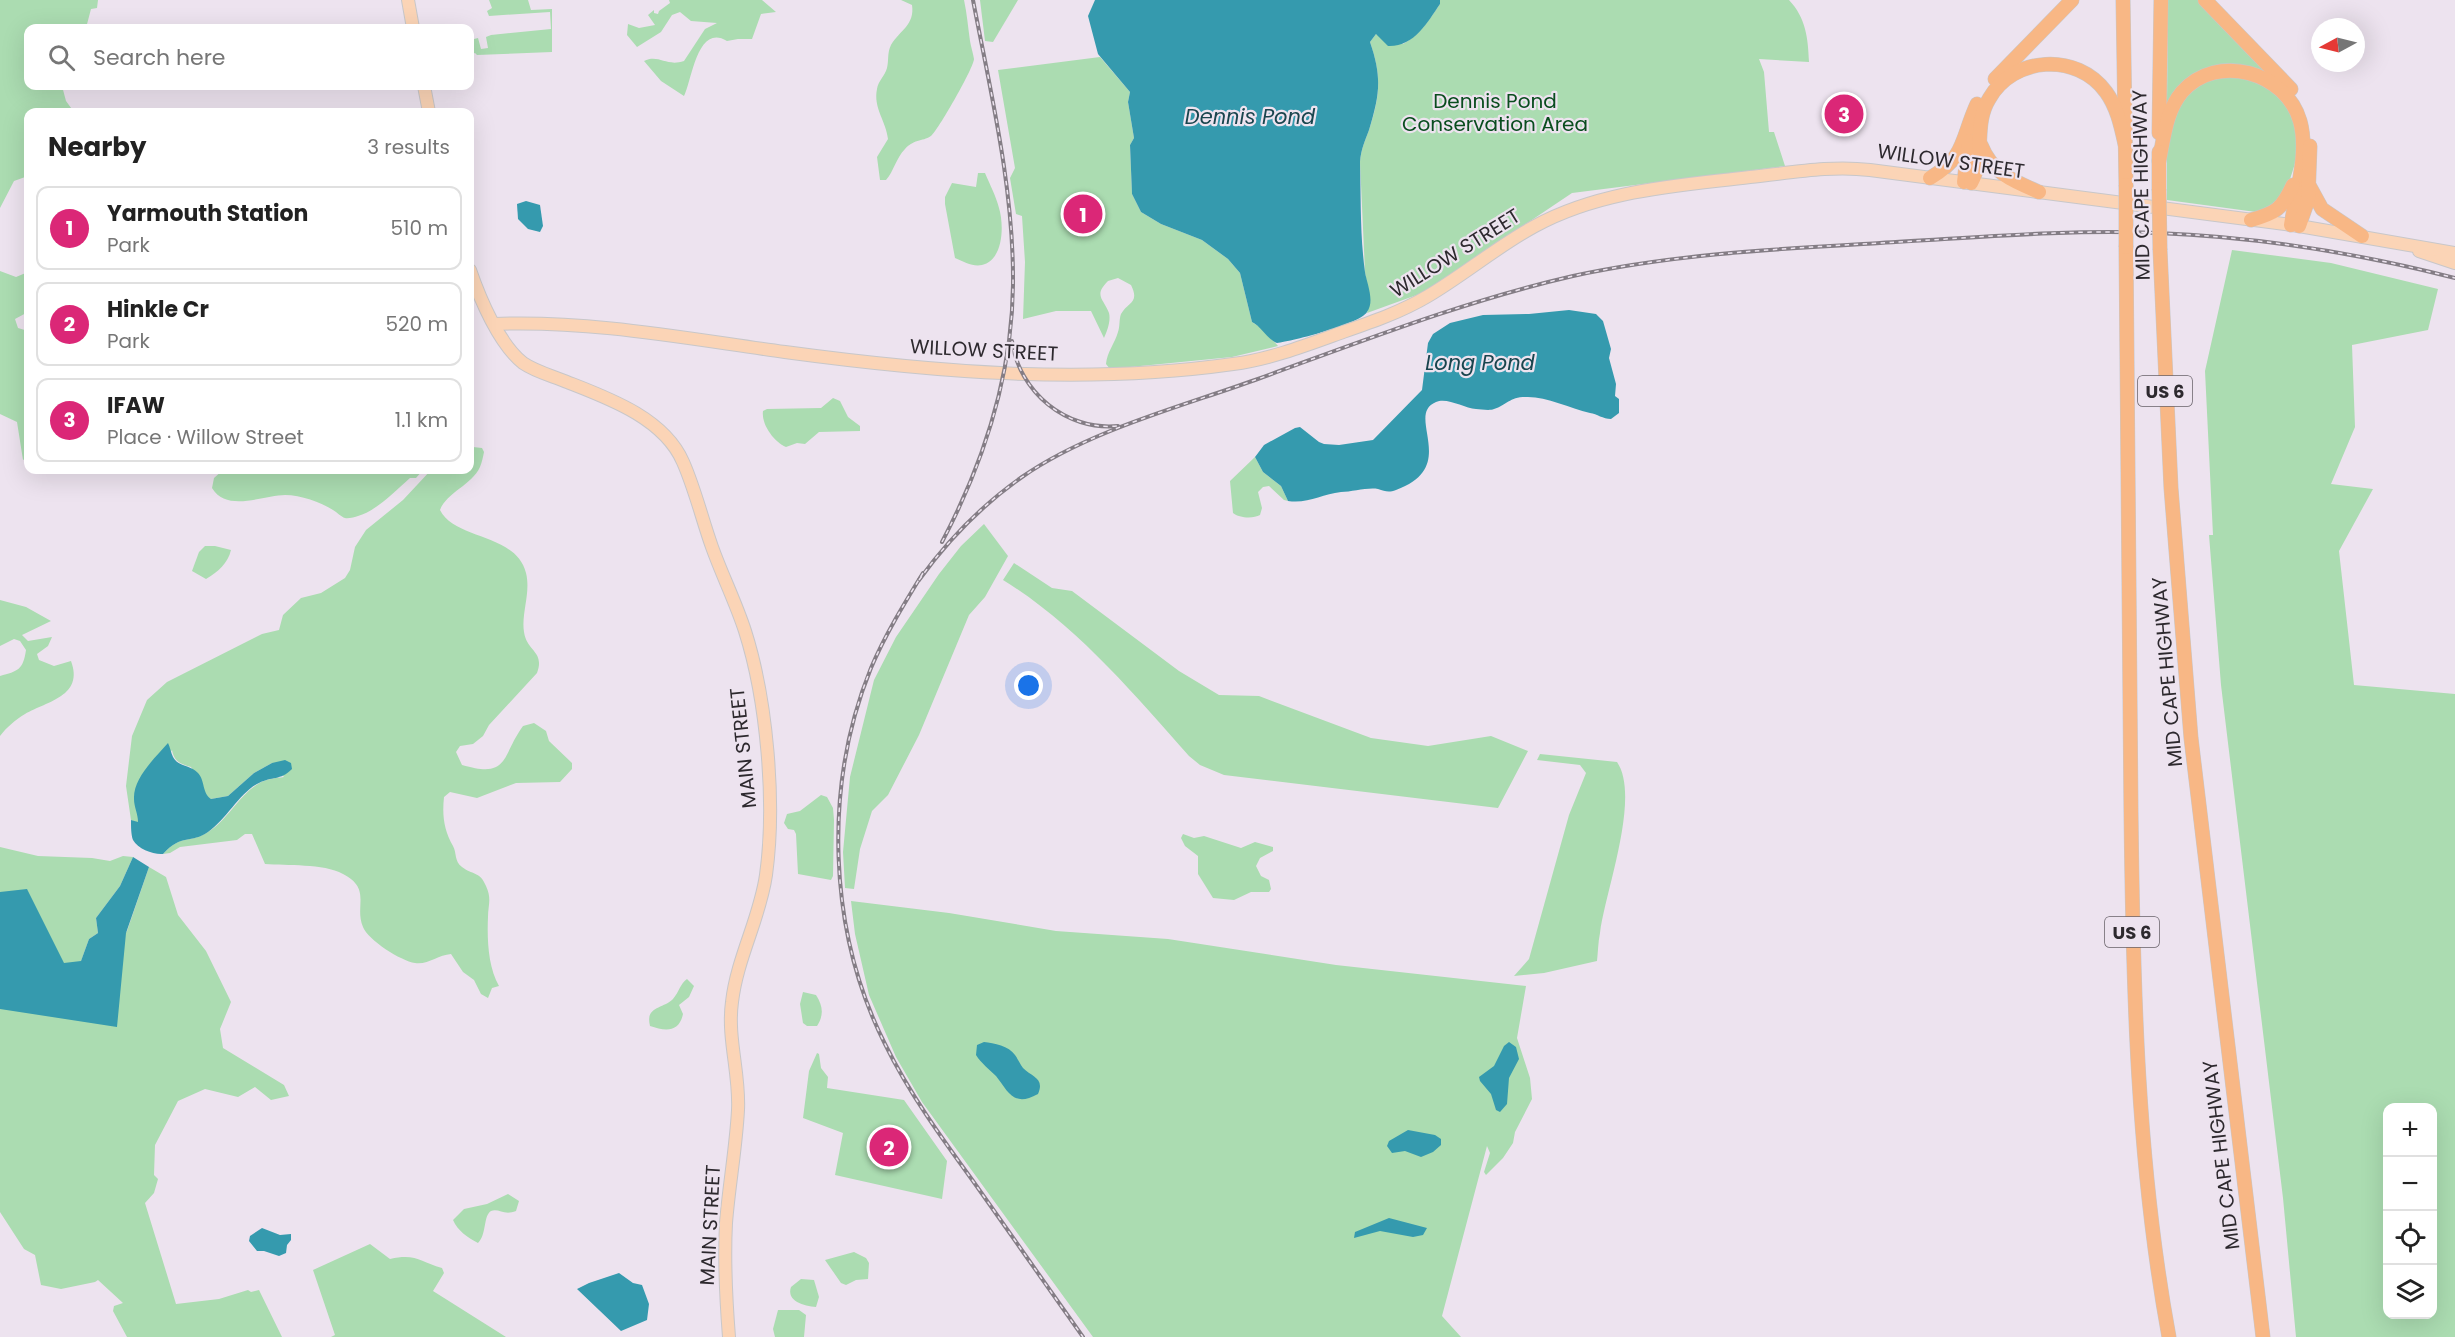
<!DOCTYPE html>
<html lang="en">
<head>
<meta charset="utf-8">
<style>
	:root { --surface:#fff; --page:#f2f2f2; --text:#222; --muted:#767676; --line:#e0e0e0; --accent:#db2777 }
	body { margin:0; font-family:Poppins,sans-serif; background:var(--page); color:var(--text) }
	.controls { position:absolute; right:18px; bottom:18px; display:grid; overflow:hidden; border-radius:12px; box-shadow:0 6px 24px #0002 }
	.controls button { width:54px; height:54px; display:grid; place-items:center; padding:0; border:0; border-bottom:2px solid var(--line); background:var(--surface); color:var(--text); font:30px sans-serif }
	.compass { position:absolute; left:2311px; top:18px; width:54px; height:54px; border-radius:50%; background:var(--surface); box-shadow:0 6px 24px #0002; rotate:263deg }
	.you { position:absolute; left:1029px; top:686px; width:21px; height:21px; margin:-15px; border:4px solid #fff; border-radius:50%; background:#1a73e8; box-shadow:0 0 0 9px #1a73e833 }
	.badge { display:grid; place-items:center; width:39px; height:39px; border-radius:50%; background:var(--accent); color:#fff; font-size:20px; font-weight:700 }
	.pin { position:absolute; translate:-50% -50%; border:3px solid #fff; box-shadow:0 2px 6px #0006 }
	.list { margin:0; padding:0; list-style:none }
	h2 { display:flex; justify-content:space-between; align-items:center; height:78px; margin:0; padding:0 24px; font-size:26px }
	h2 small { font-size:20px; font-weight:400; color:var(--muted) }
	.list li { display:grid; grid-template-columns:39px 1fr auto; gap:18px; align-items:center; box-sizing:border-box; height:84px; margin:0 12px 12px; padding:0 12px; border:2px solid var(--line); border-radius:12px }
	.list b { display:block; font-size:22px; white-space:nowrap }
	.list p { margin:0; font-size:20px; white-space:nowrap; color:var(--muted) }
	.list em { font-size:20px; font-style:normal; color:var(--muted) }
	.icon { flex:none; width:33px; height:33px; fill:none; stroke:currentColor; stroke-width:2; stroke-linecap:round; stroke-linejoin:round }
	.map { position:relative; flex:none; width:2455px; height:1337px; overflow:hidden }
	.search { position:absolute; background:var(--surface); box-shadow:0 6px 24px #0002; left:24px; top:24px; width:450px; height:66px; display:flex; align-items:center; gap:15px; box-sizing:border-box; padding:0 21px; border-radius:12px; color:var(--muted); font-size:22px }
	.panel { position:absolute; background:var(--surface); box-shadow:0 6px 24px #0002; left:24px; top:108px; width:450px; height:366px; border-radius:12px }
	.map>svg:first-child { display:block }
	.green { fill:#abdcb1; fill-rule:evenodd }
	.water { fill:#359aae }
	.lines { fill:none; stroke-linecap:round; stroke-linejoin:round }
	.major-casing { stroke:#c8c7c9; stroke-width:14 }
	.highway-casing { stroke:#c8c7c9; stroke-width:15 }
	.major { stroke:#fbd4b6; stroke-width:12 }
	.highway { stroke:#f8b785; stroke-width:14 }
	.rail-casing { stroke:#847d85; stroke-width:4 }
	.rail { stroke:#ede3ef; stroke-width:1.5; stroke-dasharray:4.5; stroke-linecap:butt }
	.highway-bridge-casing { stroke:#c8c7c9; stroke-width:15; stroke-linecap:butt }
	.highway-bridge { stroke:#f8b785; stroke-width:14 }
	.labels { text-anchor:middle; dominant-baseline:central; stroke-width:4.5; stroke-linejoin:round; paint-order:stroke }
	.shield { fill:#ede3ef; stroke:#676168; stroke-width:1.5 }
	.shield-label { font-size:18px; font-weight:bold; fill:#2d292e }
	.park-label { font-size:20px; fill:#094d1e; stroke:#ede3ef }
	.street-label { font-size:20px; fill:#2d292e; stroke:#ede3ef }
	.water-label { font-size:21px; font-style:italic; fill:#19454e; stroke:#ede3ef }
</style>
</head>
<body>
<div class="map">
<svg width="2455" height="1337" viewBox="0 0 2455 1337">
	<rect width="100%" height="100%" fill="#ede3ef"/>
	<g class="green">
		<polygon points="0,0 98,0 97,8 91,9 86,28 28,28 28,86 62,86 66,101 74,112 28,112 28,176 14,181 0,208"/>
		<polygon points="489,0 528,0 531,10 552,9 552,52 477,55 475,53 470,55 470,40 478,38 481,49 488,48 486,37 491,35 551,29 550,12 489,16 487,11 492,8"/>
		<path d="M 669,0 L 762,0 L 776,12 L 761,14 L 752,39 L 738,39 L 727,41 C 697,23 692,81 684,96 L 661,81 L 644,61 C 659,54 666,67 684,61 L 705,29 L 717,23 L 691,21 L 680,12 L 672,15 L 661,32 L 637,47 L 627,35 L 628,24 L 639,28 L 655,25 L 648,15 L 654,10 L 654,13 L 658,14 L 659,11 L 670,3 Z"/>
		<path d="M 901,0 L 964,0 C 967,14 968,27 970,41 C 971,47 973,53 974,59 C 974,67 940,127 932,135 C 924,142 915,138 905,149 C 896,158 894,171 886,180 L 880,180 L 877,157 L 888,139 C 886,121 873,108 877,89 C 878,81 885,76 887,68 C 889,60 887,53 891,45 C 900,30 915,25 912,5 Z"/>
		<polygon points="980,0 1018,0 993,42 985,41"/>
		<path d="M 1440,0 L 1789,0 C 1806,18 1808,38 1809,62 L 1759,59 L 1764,72 L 1769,132 L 1774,132 L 1785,166 L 1572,193 L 1425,292 L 1367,313 L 1370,302 L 1365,272 L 1360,162 C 1361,149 1365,141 1369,130 C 1380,95 1382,77 1370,42 L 1376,34 L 1403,44 C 1420,35 1429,20 1440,4 Z"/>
		<path d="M 2168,0 L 2199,0 L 2286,88 C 2309,114 2308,144 2307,176 C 2306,191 2307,203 2300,216 L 2296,215 C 2301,186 2311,152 2304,123 C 2288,58 2209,50 2171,102 L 2167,102 Z"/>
		<path d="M 1100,57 L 1130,92 L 1128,102 L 1134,138 L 1130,145 L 1132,194 L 1141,212 L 1161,224 L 1202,240 L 1228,259 L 1240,273 L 1252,322 L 1263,329 L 1278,346 L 1232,357 L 1110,369 L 1106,364 C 1107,352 1115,343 1118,332 C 1120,327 1119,319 1121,314 C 1128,302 1140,303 1131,285 L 1118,278 L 1108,281 C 1093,296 1104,299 1109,313 C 1111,321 1107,331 1104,338 L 1091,311 L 1056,311 L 1023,319 L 1025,262 L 1022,216 L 1016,214 L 1010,178 L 1015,168 L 998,70 Z"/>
		<polygon points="2237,75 2275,89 2296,120 2297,157 2286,192 2275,207 2256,212 2167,200 2167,140 2180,102 2203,82"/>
		<path d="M 978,173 L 985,173 C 990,185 996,196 999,208 C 1004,224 1004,260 982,265 C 973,267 964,262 955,258 L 945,204 L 945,197 L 952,183 L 976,187 Z"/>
		<path d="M 2232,250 L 2331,263 L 2438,289 L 2428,330 L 2352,345 L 2355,427 L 2331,484 L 2373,489 L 2339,551 L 2354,685 L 2455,694 L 2455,1337 L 2296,1337 L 2283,1198 L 2221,685 L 2209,535 L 2213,535 L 2205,371 ZM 2388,1108 L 2432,1108 L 2432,1314 L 2388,1314 Z"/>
		<polygon points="0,271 16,277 28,272 28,312 15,319 18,328 28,331 28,457 23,460 17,422 0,414"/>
		<path d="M 833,398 L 840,401 L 848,417 L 860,426 L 860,431 L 819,432 L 805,444 L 797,443 L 786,447 C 774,442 761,424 763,411 L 767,409 L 821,408 Z"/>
		<path d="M 470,440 L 473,447 L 482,448 L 484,452 C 483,457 482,462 480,467 C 472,485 447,492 440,510 C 455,540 516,533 526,573 C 531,593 521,613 524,632 C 527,652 545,651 537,673 L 489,725 L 483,736 L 473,744 L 460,746 L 456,752 L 462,765 C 510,779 501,756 523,726 L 534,723 L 546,731 L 549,741 L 572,763 L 572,769 L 560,782 L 516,783 L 477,798 L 450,792 L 444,797 C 442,816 444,830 453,846 C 457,853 454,861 462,867 C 472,875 480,871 486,886 C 492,899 488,905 488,917 C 487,939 488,967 499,986 L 492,988 L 488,998 L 481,994 L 474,980 L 463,972 L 451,954 C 438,955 428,965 415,963 C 401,961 368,940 363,927 C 354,906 372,889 343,874 C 323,863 287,866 265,864 L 252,834 L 245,834 L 237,840 L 180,847 L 170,853 L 163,854 C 182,833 190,844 208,832 C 228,820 238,796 258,784 C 265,779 276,778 284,777 L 272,763 L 254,773 L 228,796 L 211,799 L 206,796 L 191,767 C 180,764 174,761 172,750 L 136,808 L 138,814 L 138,823 L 131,820 L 126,786 L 132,736 L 147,700 L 167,682 L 262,634 L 279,630 L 283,615 L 301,598 L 321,593 L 345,578 L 350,570 L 355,547 L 366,530 L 403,500 L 431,470 L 470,470 Z"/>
		<path d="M 1255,457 L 1263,472 L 1281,486 L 1288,501 L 1284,500 L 1269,486 L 1263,487 L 1258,492 L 1262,508 L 1260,515 C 1253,519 1239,518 1233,513 L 1230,481 Z"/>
		<path d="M 223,470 L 423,470 L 416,478 L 410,478 C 395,491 378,510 358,516 C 355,517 348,519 345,518 C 341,517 337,512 333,510 C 320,502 301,495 285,495 C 264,495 227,513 212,488 L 214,478 Z"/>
		<polygon points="984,524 1008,556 985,597 969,615 919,735 888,795 872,811 860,849 854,889 845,888 843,852 850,777 874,680 896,637 939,574 961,546"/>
		<path d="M 205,546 L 215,546 L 231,550 C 228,563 218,572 206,579 L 192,571 L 199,552 Z"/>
		<path d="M 1014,563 L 1052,588 L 1072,591 L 1179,671 L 1219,695 L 1259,696 L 1371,738 L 1428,746 L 1491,736 L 1528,751 L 1498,808 L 1224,775 L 1200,765 L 1189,756 C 1133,693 1076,625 1003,580 Z"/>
		<path d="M 0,600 L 26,607 L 51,621 L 22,635 L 28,641 L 52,637 L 48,646 L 37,654 L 39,660 L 54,666 L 71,661 C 84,696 48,701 25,714 C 15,720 7,727 0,736 L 0,676 C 18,671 23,670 26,650 L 20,641 L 14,639 L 0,646 Z"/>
		<path d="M 1540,754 L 1617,762 C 1641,797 1605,892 1600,933 C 1598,943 1598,952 1597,961 L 1544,973 L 1514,976 L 1529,959 L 1569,815 L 1586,773 L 1580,765 L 1537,760 Z"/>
		<polygon points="821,795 827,797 833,808 834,820 833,876 831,880 798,874 796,834 794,830 788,829 784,823 787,814 800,811"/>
		<polygon points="1183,834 1194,838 1204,836 1241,848 1255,842 1273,847 1273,851 1260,858 1256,866 1261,876 1269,880 1271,889 1269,892 1251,892 1234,900 1213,898 1198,874 1198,856 1185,846 1181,838"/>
		<polygon points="0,847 38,856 92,858 110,861 123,856 133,857 120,886 96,918 98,933 89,939 80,964 68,982 0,909"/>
		<polygon points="149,867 166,877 178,915 206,951 231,1002 220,1029 223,1048 284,1085 289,1096 271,1100 255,1087 238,1097 205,1089 178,1101 155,1145 154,1175 158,1179 154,1193 145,1203 176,1304 219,1299 248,1290 251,1292 259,1290 282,1337 127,1337 113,1311 114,1306 123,1303 98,1280 95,1282 61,1289 41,1285 35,1255 24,1249 0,1212 0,918 15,956 94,972 127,931"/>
		<polygon points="851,901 949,913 1056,931 1168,939 1336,965 1526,986 1517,1038 1530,1078 1532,1099 1515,1132 1513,1143 1503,1158 1486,1175 1484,1172 1490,1153 1487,1146 1442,1316 1461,1337 1093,1337 922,1102 896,1057 869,995 855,934"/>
		<path d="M 687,979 L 694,986 L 689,997 L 679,1005 L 683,1014 C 679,1033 665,1031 650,1026 C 645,1006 663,1009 673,999 C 679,992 680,984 687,979 Z"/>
		<path d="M 803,992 L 816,995 C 823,1006 824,1015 817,1026 L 807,1026 L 803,1023 L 800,1004 Z"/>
		<polygon points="817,1053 819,1054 821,1068 828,1077 827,1088 904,1100 947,1161 942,1199 835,1175 843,1133 803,1118 809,1071"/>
		<path d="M 508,1194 L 519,1201 L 516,1211 C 504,1216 499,1208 491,1211 C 483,1216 487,1234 478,1243 C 467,1237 458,1231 453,1220 L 464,1209 L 487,1204 Z"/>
		<path d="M 370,1244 L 390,1259 C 416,1253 420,1262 442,1268 L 444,1273 L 433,1291 L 506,1337 L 331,1337 L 335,1335 L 313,1270 Z"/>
		<polygon points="854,1252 866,1258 869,1263 868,1279 856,1280 846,1285 841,1283 825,1260"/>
		<path d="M 801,1279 L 814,1280 L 819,1297 L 816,1307 C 804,1306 786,1301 791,1287 Z"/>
		<polygon points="778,1310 799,1310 806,1315 804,1337 775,1337 773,1329"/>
	</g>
	<g class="water">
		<path d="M 1095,0 L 1440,0 L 1440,4 C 1427,23 1414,47 1388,46 L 1376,34 L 1370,42 C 1382,77 1380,94 1369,130 C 1365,141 1361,149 1360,162 C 1361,198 1360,236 1365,272 C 1367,284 1375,301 1367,312 C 1360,324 1293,341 1277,343 C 1267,339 1262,327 1252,322 L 1240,273 L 1228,259 L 1202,240 L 1161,224 L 1141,212 L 1132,194 L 1130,145 L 1134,138 L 1128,102 L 1130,92 L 1098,54 L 1088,16 Z"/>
		<polygon points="526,201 540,205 543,226 540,232 528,229 518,219 517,204"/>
		<path d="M 1569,310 L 1596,314 L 1603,321 L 1611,349 L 1609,358 L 1616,384 L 1615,396 L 1619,399 L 1619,413 L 1611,419 C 1603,419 1597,414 1590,413 C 1570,408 1547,397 1528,397 C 1510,396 1507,405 1494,409 C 1489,411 1481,409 1476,409 C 1464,408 1447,397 1436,402 C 1404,415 1461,467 1396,490 C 1388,493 1385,491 1378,489 C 1368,487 1352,492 1341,492 C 1322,494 1308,504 1288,501 L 1281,486 L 1263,472 L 1255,457 L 1264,445 L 1295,428 L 1300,427 L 1319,442 L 1324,444 L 1339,445 L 1373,440 L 1422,390 L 1428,343 L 1433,334 L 1450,323 L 1483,315 L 1529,314 Z"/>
		<path d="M 168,743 C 170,747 171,753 173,757 C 178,767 191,765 198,773 C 205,780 202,793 211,799 L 228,796 L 254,773 L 272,763 L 285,760 L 291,763 L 292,769 C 280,781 272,776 259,783 C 240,792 227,819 208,832 C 191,844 182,833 163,854 C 154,855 138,849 133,840 C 131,835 131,826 131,820 L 138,822 C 138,814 134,807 134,799 C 133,778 155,758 168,743 Z"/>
		<polygon points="133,857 149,867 126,933 117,1027 0,1009 0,892 27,889 64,963 81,961 89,939 98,933 96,918 120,886"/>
		<path d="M 984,1042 C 994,1043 1009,1046 1015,1055 C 1018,1059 1020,1064 1023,1068 C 1032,1077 1045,1078 1038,1094 C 1013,1108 1008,1091 996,1076 C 989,1069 981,1063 976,1055 L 977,1045 Z"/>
		<polygon points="1509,1042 1516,1047 1519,1059 1509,1078 1507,1104 1500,1112 1496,1110 1491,1094 1480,1081 1479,1077 1494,1066 1504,1046"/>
		<polygon points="1408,1130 1435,1135 1441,1139 1441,1145 1433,1152 1421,1157 1405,1151 1392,1153 1387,1146 1389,1141"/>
		<polygon points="1389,1218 1427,1228 1423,1235 1413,1237 1380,1231 1354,1238 1355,1232"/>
		<polygon points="262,1228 280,1235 291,1234 291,1240 287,1245 286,1253 279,1256 264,1251 257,1251 249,1241 250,1236"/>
		<polygon points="619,1273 633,1283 642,1285 649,1304 647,1320 621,1331 577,1289 589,1283"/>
	</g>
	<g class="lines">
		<defs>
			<g id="major">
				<polyline points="408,0 413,28"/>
				<polyline points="424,86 429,112"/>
				<polyline points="2419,251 2455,263"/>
				<path d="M 470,270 C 480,299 499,344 523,363 C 536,372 553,376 567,382 C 608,398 664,418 683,462 C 695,489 702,519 712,547 C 722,575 736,603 745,631 C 767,700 776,803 766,875 C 760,918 737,958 732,1002 C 727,1038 740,1074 738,1110 C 736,1148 729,1185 726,1223 C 724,1261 726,1299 729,1337"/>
				<path d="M 494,324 C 592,320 689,339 785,352 C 933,372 1085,385 1233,364 C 1271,359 1307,345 1343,332 C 1372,322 1401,312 1428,296 C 1465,274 1498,246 1535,226 C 1601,190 1677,186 1750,177 C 1790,173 1830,165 1870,170 L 2299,226 L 2455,253"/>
			</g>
			<g id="highway">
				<polyline points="2123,0 2126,185"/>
				<polyline points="2205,0 2291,89"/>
				<polyline points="1995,79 2072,0"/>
				<polyline points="2159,133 2161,0"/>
				<path d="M 1981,145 C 1992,173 2013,181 2039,192"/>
				<path d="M 2159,161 C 2164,137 2166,111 2182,92 C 2217,52 2286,72 2300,121 C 2309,153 2296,193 2291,225"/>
				<path d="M 1930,178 C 1966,157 1961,139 1977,104"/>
				<polyline points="1964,182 1969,141"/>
				<path d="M 1971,183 C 1986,156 1973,125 1989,99 C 2013,56 2077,52 2106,92 C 2117,107 2121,126 2125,144"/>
				<polyline points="2310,187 2322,209 2362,236"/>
				<polyline points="2159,189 2159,152"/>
				<path d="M 2251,220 C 2276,213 2282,209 2293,185"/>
				<polyline points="2299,226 2308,200 2310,146"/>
				<path d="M 2126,247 C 2129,435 2128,624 2131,812 C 2133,988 2137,1164 2169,1337"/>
				<polyline points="2160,250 2171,488 2191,738 2263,1337"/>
			</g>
		</defs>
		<use href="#major" class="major-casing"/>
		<use href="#highway" class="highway-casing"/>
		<use href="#major" class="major"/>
		<use href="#highway" class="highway"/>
		<defs>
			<g id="rail">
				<path d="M 1012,341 C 1019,392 1066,431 1118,426"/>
				<path d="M 942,542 C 984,462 1012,376 1013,285 C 1014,189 991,94 973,0"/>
				<path d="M 923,573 C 904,604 885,635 871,668 C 823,786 828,931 885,1044 C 909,1093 941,1137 973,1181 C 1010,1233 1046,1285 1083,1337"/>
				<path d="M 919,580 C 948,540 982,505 1022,477 C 1088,431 1180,407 1255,380 C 1360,342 1464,301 1573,276 C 1674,254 1777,249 1880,243 C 1972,238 2065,229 2158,233 C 2259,237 2357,253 2455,278"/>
			</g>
		</defs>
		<use href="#rail" class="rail-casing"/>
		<use href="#rail" class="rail"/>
		<defs>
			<g id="highway-bridge">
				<polyline points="2126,185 2126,247"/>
				<polyline points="2159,189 2160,250"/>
			</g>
		</defs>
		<use href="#highway-bridge" class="highway-bridge-casing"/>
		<use href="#highway-bridge" class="highway-bridge"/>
	</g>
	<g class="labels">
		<g class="shield">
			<rect x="2138" y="376" width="54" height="30" rx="4.5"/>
			<rect x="2105" y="917" width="54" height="30" rx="4.5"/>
		</g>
		<g class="shield-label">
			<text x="2165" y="391">US 6</text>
			<text x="2132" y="932">US 6</text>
		</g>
		<g class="park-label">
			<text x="1495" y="101">Dennis Pond<tspan x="1495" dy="23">Conservation Area</tspan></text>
		</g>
		<g class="street-label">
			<text transform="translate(1951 161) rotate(8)">WILLOW STREET</text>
			<text transform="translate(2141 185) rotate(-91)">MID CAPE HIGHWAY</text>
			<text transform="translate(1455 253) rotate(-32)">WILLOW STREET</text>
			<text transform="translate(984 350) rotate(3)">WILLOW STREET</text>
			<text transform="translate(2167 672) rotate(-95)">MID CAPE HIGHWAY</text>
			<text transform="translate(743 748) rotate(-96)">MAIN STREET</text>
			<text transform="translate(2221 1155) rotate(-97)">MID CAPE HIGHWAY</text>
			<text transform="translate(710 1225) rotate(-87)">MAIN STREET</text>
		</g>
		<g class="water-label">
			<text x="1250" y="116">Dennis Pond</text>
			<text x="1480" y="362">Long Pond</text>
		</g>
	</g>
</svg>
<div class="controls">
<button>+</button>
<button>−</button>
<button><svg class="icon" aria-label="locate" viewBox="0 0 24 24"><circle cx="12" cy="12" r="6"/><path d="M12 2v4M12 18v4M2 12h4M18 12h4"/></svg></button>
<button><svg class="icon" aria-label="layers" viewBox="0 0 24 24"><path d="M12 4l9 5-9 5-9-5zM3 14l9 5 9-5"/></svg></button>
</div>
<svg class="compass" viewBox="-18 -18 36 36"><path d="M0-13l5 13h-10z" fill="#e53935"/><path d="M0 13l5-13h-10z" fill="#767676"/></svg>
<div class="you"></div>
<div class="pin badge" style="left:1083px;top:214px">1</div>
<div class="pin badge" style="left:889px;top:1147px">2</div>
<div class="pin badge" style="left:1844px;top:114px">3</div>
<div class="search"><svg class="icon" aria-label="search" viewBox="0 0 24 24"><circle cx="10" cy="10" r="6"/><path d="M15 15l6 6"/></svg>Search here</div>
<section class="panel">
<h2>Nearby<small>3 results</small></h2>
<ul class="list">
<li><span class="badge">1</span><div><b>Yarmouth Station</b><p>Park</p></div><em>510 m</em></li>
<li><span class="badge">2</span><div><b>Hinkle Cr</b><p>Park</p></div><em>520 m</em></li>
<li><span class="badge">3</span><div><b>IFAW</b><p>Place · Willow Street</p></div><em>1.1 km</em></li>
</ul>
</section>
</div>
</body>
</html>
